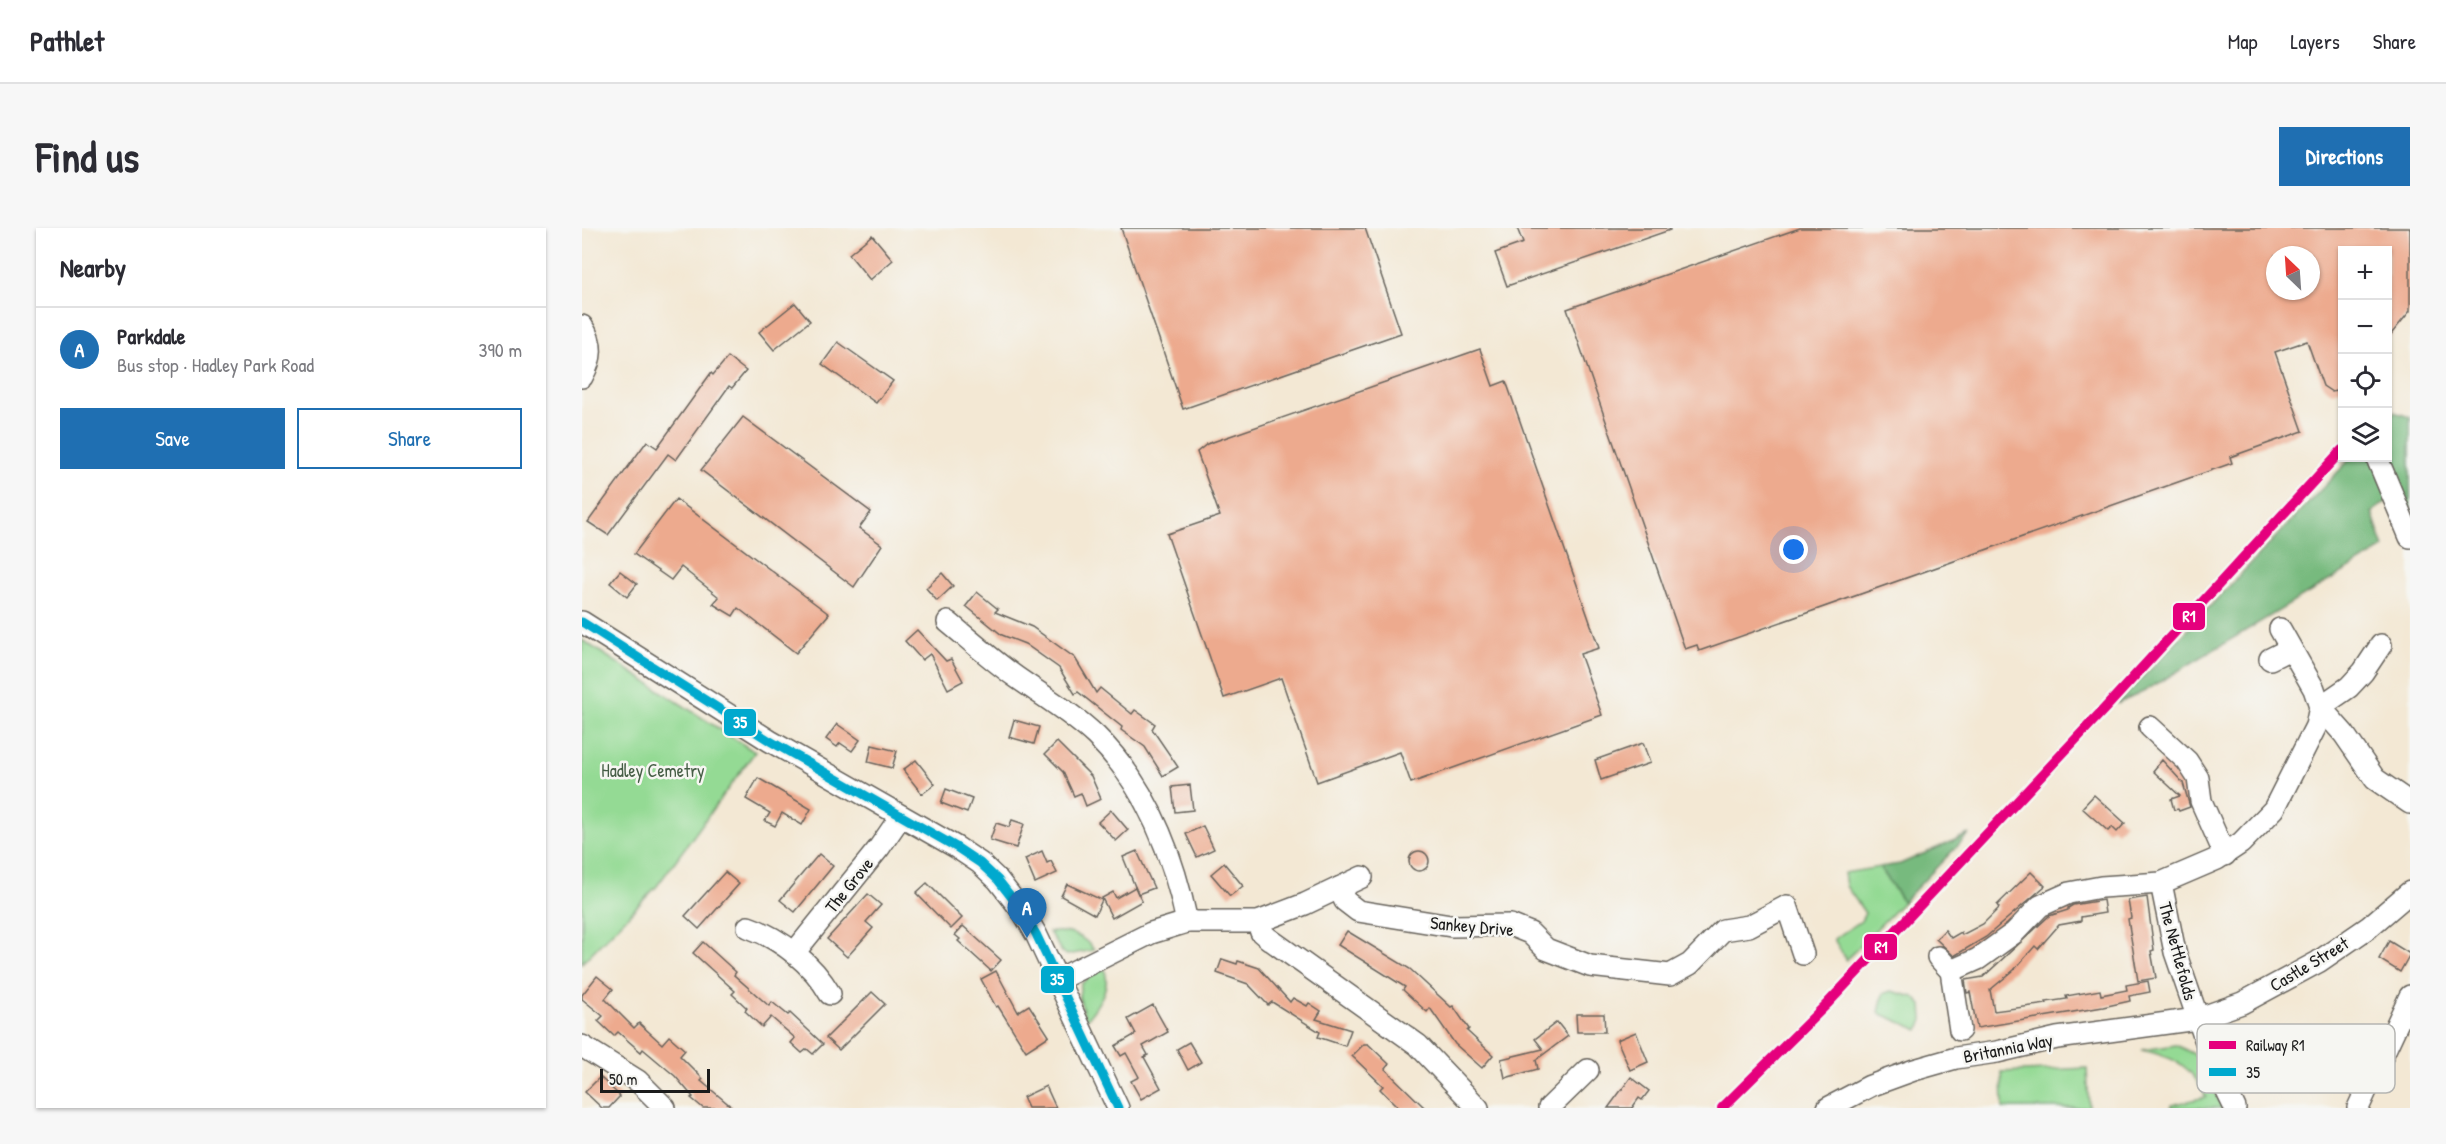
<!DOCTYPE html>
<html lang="en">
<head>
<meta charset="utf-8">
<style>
	:root { --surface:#fff; --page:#f7f7f7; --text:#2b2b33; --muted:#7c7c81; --line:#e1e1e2; --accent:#1f6fb2 }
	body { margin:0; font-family:"Patrick Hand",sans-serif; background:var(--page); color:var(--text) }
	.controls { position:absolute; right:18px; top:18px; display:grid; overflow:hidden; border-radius:0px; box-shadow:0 2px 4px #0004 }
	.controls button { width:54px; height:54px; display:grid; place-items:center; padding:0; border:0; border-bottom:2px solid var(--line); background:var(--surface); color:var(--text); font:30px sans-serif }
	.compass { position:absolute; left:1684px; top:18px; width:54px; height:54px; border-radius:50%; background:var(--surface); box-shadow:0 2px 4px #0004; rotate:335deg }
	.scale { position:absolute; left:18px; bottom:15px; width:110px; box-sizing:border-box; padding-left:6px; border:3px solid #1c1c1c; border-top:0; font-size:16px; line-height:21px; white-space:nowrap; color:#1c1c1c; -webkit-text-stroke:4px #f6f6f2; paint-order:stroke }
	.you { position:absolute; left:1212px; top:322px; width:21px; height:21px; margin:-15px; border:4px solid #fff; border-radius:50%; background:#1a73e8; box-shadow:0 0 0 9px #1a73e833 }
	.badge { display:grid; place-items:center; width:39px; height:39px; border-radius:50%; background:var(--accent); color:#fff; font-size:20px; font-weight:700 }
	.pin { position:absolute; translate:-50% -50px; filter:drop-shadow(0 2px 3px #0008) }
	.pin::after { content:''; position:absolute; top:32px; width:21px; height:18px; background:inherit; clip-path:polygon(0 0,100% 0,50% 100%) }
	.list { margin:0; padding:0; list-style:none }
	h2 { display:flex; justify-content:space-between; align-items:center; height:78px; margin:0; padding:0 24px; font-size:26px }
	h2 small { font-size:20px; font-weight:400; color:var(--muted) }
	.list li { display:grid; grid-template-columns:39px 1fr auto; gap:18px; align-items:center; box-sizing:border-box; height:84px; padding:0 24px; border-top:2px solid var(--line) }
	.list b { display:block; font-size:22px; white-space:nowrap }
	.list p { margin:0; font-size:20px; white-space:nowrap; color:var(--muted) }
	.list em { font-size:20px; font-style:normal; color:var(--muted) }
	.actions { display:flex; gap:12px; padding:18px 24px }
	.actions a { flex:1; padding:14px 0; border:2px solid var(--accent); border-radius:0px; text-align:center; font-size:21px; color:var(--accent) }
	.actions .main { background:var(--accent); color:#fff }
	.icon { flex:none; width:33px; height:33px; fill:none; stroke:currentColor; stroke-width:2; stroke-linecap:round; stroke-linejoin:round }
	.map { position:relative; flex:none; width:1828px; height:880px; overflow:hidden; border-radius:0px }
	header { display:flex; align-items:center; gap:36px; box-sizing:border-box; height:84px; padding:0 30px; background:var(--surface); border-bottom:2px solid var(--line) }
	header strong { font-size:28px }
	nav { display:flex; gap:33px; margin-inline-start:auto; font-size:21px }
	.intro { display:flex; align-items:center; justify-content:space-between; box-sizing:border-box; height:144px; padding:0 36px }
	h1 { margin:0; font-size:42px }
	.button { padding:15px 27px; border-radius:0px; background:var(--accent); color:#fff; font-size:21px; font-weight:700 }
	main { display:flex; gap:36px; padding:0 36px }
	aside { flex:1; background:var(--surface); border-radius:0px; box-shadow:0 2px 4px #0004 }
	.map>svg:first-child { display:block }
	.green { fill:#94da94; stroke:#587b58; stroke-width:1.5 }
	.forest { fill:#77ba7e; stroke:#4a6b4d; stroke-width:1.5 }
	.building { fill:#edaa8e; fill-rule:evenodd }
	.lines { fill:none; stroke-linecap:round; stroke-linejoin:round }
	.minor-casing { stroke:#67635c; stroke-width:24 }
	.minor { stroke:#fff; stroke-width:21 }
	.bus-1-casing { stroke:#f6f6f2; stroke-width:14 }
	.bus-1 { stroke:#00a9ce; stroke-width:9 }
	.rail-1-casing { stroke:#f6f6f2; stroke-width:15 }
	.rail-1 { stroke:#e5007d; stroke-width:10 }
	.labels { text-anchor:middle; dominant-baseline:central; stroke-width:5; stroke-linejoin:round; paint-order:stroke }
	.park-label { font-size:18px; fill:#465e46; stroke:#f6f6f2 }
	.street-label { font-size:18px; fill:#1c1c1c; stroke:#f6f6f2 }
	.key { fill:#f6f6f2; stroke:#b5b5b2; stroke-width:1.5 }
	.key-label { font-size:16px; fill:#1c1c1c }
	.line-badge { stroke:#f6f6f2; stroke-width:2 }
	.badge-label { font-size:16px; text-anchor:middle; font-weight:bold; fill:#fff }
</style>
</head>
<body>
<header>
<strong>Pathlet</strong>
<nav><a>Map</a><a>Layers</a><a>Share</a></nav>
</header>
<div class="intro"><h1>Find us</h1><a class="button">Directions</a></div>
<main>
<aside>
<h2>Nearby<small></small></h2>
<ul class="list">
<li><span class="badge">A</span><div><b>Parkdale</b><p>Bus stop · Hadley Park Road</p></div><em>390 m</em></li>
</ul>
<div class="actions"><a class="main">Save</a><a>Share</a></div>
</aside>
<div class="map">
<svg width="1828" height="880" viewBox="0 0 1828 880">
	<rect width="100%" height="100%" fill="#f6f6f2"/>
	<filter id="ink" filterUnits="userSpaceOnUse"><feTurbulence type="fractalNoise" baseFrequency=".0167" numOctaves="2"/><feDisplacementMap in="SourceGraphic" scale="12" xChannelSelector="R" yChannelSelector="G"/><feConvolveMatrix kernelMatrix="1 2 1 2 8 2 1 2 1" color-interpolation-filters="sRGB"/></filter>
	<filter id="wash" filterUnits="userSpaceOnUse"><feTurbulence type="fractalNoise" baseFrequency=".008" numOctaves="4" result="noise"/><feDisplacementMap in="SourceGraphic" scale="24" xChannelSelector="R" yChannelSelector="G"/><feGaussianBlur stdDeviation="1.35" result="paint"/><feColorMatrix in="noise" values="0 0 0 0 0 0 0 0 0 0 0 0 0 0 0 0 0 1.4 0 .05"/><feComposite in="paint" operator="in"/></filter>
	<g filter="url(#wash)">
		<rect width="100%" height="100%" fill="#f3e8d4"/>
		<g class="green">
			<polygon points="0,412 173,524 75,658 0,735"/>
			<polygon points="1298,639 1321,674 1264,732 1252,711 1279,693 1283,685 1264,658 1262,645"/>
			<path d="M 467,704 C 486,703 501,706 512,722 L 485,727 L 480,724 Z"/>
			<path d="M 521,738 C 531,757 517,775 506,790 L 503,790 L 497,768 L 499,756 Z"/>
			<polygon points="1309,763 1332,769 1340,777 1341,792 1337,802 1297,785 1301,766"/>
			<path d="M 1594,817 L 1612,826 L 1641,880 L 1589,880 L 1589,877 L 1624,869 C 1609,837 1594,830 1560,822 Z"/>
			<polygon points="1505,840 1507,880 1421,880 1420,844"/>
		</g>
		<g class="forest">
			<polygon points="1812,184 1828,189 1828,294 1816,266 1790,284 1802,320 1561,464 1535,476 1769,230 1806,230 1806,191"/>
			<polygon points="1387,606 1321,674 1298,639 1318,636"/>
		</g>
		<g id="blocks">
			<g class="building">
				<polygon points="539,0 783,0 819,105 601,181"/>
				<polygon points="935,0 1088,0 1088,2 925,58 913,25 941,15"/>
				<path d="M 1218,0 L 1828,0 L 1828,83 L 1806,110 L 1806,22 L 1761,22 L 1761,161 L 1750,164 L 1741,158 L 1725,113 L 1693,124 L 1721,203 L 1648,229 L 1650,235 L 1117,423 L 1115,417 L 1103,421 L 985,81 ZM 1693,27 L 1729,27 L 1729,63 L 1693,63 Z"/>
				<polygon points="290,7 311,32 288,52 267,26"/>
				<polygon points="213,75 228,93 192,122 177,104"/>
				<polygon points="256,114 311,153 294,175 240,136"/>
				<polygon points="898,121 911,158 924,153 1017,420 998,426 1020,487 829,555 818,524 735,554 699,450 642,470 585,306 638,288 615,224 625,216"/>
				<polygon points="146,129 164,143 150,160 147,158 94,232 86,226 26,307 6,294 65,213 75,220 129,145 131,147"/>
				<polygon points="161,189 289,284 277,300 300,317 272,359 119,242"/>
				<polygon points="94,271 247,386 214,425 156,380 151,388 131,376 137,369 99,339 89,352 52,326"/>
				<polygon points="38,343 55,356 45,369 28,355"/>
				<polygon points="360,345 371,358 355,373 344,360"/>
				<polygon points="395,364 416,381 413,384 450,399 493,430 514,465 518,460 550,486 553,482 573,496 570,501 596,539 581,548 563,519 539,502 540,499 496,464 493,466 477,440 443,416 420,407 384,378"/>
				<polygon points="335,402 364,433 369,431 381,453 366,461 348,426 340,432 323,413"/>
				<polygon points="432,492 457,499 452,516 427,509"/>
				<polygon points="255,496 278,512 270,523 258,515 255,519 244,511"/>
				<polygon points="475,514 509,548 519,571 504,578 499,565 492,568 481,544 463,526"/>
				<polygon points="1061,515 1068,535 1019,552 1013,532"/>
				<polygon points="290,517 315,523 310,540 286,534"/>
				<polygon points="334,532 353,556 340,566 321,542"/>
				<polygon points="1580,532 1601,555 1608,579 1597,583 1596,581 1592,582 1589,571 1598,568 1571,543"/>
				<polygon points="176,550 229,581 220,597 200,585 193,598 183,593 188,585 164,571"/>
				<polygon points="608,557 611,582 593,584 590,559"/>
				<polygon points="364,561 390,571 385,585 359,575"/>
				<polygon points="1512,567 1543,595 1535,604 1530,599 1526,603 1500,580"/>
				<polygon points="529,582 546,602 534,613 516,594"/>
				<polygon points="430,592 442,596 434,620 408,612 414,595 427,599"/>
				<polygon points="621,598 632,621 615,629 604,606"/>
				<polygon points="460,623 465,635 469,633 475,645 453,655 443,631"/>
				<polygon points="555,623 572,660 556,666 541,629"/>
				<circle cx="837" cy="633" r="10"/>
				<polygon points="237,626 251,638 213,684 198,672"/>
				<polygon points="642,635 661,658 648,668 629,646"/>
				<polygon points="143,644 157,656 117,701 103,688"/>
				<polygon points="1449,644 1463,658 1404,709 1372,728 1354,711 1363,702 1369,710 1379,704 1380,707 1401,696 1417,680 1415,677"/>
				<polygon points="345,655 380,690 369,701 334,665"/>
				<polygon points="485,656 520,672 513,687 479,668"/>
				<polygon points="553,659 560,673 530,690 520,670 531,664 534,670"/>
				<polygon points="286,666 299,677 284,694 291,700 265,729 245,711"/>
				<polygon points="1565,669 1572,722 1569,723 1574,750 1556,753 1546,691 1549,690 1546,672"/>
				<polygon points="1521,672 1523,685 1499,689 1499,693 1477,697 1456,721 1453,718 1432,742 1408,762 1412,783 1465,776 1464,774 1485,771 1484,768 1518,762 1519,767 1545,762 1544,757 1566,753 1568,764 1547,768 1548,773 1521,779 1395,800 1388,764 1385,765 1383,752 1401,749 1467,688 1486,682 1486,680 1491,677"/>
				<polygon points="381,698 419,732 409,743 376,713 378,711 373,707"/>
				<polygon points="765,703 828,741 869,779 871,778 887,801 885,803 911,827 900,840 873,816 848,780 845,784 821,762 823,759 756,717"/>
				<polygon points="1807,713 1828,726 1818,744 1797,731"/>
				<polygon points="121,714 154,744 152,747 187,778 190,774 206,787 208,785 241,816 231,826 225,821 220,825 209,815 213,810 189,789 180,799 163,783 165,780 150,766 153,763 111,725"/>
				<polygon points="640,731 655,736 656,733 677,740 708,774 711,770 725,778 727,775 739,783 734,791 769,802 763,818 736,809 738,804 690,774 686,777 666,756 635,745"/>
				<polygon points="414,743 436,784 447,777 467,808 444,823 416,778 414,779 399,751"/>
				<polygon points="15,748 31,761 23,771 52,800 57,795 80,816 87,808 103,822 98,828 121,851 119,853 151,880 121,880 109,870 111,869 93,848 61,821 59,824 36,804 32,808 16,793 21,788 0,771 0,767"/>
				<polygon points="290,764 303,776 257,822 244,810"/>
				<polygon points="571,777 586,804 561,818 566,827 562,829 579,860 559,871 549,853 557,849 544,825 539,828 533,818 554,806 546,791"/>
				<polygon points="994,786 1022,786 1023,804 995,804"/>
				<polygon points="975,794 986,808 954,832 956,841 923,850 919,831 961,821 953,811"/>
				<polygon points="1054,804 1066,834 1048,842 1035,812"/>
				<polygon points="607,814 619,834 606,842 595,821"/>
				<polygon points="782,816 786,816 807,836 803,841 843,880 817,880 798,861 801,858 770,828"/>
				<polygon points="18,849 38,868 27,880 20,880 3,864"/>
				<polygon points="1049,849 1067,863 1060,872 1057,870 1050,880 1026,880"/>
				<polygon points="464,858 474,880 446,880 441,869"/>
			</g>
		</g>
	</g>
	<g filter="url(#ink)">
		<use href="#blocks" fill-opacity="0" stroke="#67635c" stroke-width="1.5"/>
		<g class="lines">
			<defs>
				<g id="minor">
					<path d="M 0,98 C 12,116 10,131 0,149"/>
					<polyline points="1795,230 1828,309"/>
					<polyline points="0,394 188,513 374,619 398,635 416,652 441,684 454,706 536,880"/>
					<path d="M 366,394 C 389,413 410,432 434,449 C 461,468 490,485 514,508 C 564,557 591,627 605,694"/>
					<polyline points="1799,417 1781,444 1767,459 1738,479 1762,506 1793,551 1828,575"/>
					<polyline points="1688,431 1708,421"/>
					<polyline points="1568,499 1605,533 1616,550 1619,573 1643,627"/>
					<polyline points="1579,655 1593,724 1632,837 1653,880"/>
					<polyline points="757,660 763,673 776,683 869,698 928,697 948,705 964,721 1008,738 1088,747 1108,736 1141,702 1167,698 1205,678 1221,726"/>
					<polyline points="676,694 679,704 686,710 836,817 896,880"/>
					<path d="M 166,699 C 198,710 231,736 248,766"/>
					<polyline points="212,725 297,620 319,588"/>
					<polyline points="1356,729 1369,743 1378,802"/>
					<polyline points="1369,743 1396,731 1432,705 1458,678 1487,665 1519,659 1579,655 1635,631 1659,615 1692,581 1734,498 1738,479 1732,461 1698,401"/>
					<polyline points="475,752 569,705 605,694 676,694 723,676 780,649"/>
					<polyline points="0,818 56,853 83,880"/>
					<polyline points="967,880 1006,842"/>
					<polyline points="1246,880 1288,858 1332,842 1374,830 1415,824 1475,810 1615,791 1660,775 1736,734 1787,699 1828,664"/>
					<polyline points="1776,880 1828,768"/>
				</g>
			</defs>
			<use href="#minor" class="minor-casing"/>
			<use href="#minor" class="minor"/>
			<defs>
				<polyline id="bus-1" points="0,394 188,513 374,619 398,635 416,652 441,684 454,706 536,880"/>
			</defs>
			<use href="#bus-1" class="bus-1-casing"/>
			<use href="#bus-1" class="bus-1"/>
			<defs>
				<polyline id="rail-1" points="1140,880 1245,776 1525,478 1760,222"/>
			</defs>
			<use href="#rail-1" class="rail-1-casing"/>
			<use href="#rail-1" class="rail-1"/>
		</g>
	</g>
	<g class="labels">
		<g class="park-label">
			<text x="71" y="542">Hadley Cemetry</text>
		</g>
		<g class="street-label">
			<text transform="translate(267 657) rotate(-51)">The Grove</text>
			<text transform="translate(890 698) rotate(5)">Sankey Drive</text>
			<text transform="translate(1596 723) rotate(75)">The Nettlefolds</text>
			<text transform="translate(1727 736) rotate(-31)">Castle Street</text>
			<text transform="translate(1426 820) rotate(-11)">Britannia Way</text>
		</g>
	</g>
	<rect x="1615" y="796" width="198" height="69" rx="9" class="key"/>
	<rect x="1627" y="813" width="27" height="8" fill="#e5007d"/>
	<rect x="1627" y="840" width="27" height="8" fill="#00a9ce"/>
	<g class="key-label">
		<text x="1664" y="823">Railway R1</text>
		<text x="1664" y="850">35</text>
	</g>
	<g class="line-badge">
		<rect x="1590" y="374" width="34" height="29" rx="6" fill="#e5007d"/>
		<rect x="141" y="480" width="34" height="29" rx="6" fill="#00a9ce"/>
		<rect x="1281" y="705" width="35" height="28" rx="6" fill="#e5007d"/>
		<rect x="458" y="737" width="35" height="29" rx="6" fill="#00a9ce"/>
	</g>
	<g class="badge-label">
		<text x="1607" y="394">R1</text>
		<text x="158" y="500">35</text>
		<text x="1299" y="725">R1</text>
		<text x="475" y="757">35</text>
	</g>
</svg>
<div class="controls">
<button>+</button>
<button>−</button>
<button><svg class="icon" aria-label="locate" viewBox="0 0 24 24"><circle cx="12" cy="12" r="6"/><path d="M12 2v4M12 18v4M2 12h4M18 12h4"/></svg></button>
<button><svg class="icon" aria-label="layers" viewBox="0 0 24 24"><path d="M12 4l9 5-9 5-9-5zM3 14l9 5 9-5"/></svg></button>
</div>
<svg class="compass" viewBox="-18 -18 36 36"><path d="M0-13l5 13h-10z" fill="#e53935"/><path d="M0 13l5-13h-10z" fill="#7c7c81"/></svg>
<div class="scale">50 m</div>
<div class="you"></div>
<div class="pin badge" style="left:445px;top:710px">A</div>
</div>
</main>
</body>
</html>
